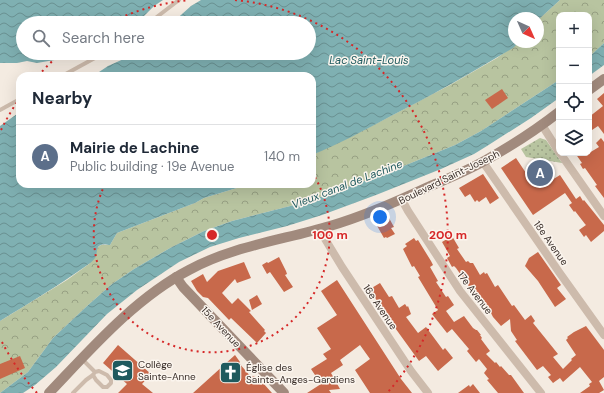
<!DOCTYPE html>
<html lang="en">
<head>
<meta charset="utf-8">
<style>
	:root { --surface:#fff; --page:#f2f2f3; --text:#1f2937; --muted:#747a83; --line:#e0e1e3; --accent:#db2777 }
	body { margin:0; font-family:"DM Sans",sans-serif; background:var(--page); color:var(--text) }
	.controls { position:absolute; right:12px; top:12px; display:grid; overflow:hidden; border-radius:8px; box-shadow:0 4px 16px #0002 }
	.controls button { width:36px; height:36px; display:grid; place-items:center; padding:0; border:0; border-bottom:1px solid var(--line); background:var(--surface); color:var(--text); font:20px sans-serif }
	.compass { position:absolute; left:508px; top:12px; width:36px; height:36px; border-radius:50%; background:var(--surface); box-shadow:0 4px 16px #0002; rotate:135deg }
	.you { position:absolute; left:380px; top:217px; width:14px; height:14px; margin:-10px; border:3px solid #fff; border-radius:50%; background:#1a73e8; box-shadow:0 0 0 6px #1a73e833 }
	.badge { display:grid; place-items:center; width:26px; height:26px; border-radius:50%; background:var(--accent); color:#fff; font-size:13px; font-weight:700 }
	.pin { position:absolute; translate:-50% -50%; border:2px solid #fff; box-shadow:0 1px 4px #0006 }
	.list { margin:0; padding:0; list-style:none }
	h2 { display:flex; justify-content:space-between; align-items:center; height:52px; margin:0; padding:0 16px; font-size:17px }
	h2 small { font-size:13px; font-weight:400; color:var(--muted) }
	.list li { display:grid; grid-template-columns:26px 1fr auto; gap:12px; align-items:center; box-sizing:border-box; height:64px; padding:0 16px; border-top:1px solid var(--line) }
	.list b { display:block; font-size:15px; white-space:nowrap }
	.list p { margin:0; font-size:13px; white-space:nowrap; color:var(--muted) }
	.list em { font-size:13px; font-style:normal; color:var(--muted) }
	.icon { flex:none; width:22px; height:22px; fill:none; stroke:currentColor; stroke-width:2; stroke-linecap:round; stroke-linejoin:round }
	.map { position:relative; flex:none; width:604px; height:393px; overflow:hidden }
	.search { position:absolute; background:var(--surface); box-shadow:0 4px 16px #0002; left:16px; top:16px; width:300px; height:44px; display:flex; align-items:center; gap:10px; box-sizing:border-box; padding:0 14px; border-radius:22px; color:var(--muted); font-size:15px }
	.panel { position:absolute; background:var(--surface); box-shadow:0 4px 16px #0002; left:16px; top:72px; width:300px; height:116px; border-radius:12px }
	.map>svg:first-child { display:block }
	.forest { fill:url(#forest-crowns) }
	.garden { fill:url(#garden-dots) }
	.water { fill:url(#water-waves) }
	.building { fill:#c8694b }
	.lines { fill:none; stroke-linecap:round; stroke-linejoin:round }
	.lane { stroke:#cdbbac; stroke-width:4 }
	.street { stroke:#cdbbac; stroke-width:8 }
	.secondary { stroke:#a18a7d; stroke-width:10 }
	.ring { fill:none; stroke:#d62828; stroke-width:2; stroke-dasharray:2 4 }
	.labels { text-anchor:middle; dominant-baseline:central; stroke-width:3; stroke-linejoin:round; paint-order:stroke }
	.street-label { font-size:10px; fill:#3b302b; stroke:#fbf5ee }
	.poi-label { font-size:10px; fill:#3b302b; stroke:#fbf5ee; text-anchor:start }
	.water-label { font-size:11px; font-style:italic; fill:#1f5a5e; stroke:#fbf5ee }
	.centre { fill:#d62828; stroke:#fbf5ee; stroke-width:2 }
	.ring-label { font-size:12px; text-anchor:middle; font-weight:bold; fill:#d62828; stroke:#fbf5ee; stroke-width:3; stroke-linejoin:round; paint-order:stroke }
</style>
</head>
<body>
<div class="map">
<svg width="604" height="393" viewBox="0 0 604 393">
	<defs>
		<pattern id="forest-crowns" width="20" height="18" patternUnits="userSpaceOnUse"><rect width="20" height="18" fill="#b8c4a0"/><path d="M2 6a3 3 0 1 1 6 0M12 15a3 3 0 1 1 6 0" fill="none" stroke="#97a083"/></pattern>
		<pattern id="garden-dots" width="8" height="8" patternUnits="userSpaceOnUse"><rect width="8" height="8" fill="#b8c4a0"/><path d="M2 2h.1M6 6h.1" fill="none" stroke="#97a083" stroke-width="1.8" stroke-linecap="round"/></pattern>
		<pattern id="water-waves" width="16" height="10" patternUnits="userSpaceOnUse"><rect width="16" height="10" fill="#7fb0b2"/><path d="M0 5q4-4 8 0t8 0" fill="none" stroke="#699091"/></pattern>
	</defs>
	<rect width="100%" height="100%" fill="#f4ebe1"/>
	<polygon class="forest" points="560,0 604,0 604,43 589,57 589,15 559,15 559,80 481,131 455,145 384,174 306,202 232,221 204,231 170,248 134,269 112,284 87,306 53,338 28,372 0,393 0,321 67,280 89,264 98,247 101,245 110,245 117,233 195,203 204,198 250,184 312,184 312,155 366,129 450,85 497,58 519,42 538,42 538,20"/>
	<polygon class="garden" points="540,138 546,140 562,163 526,157 521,149"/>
	<g class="water">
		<polygon points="0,0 163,0 154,6 143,17 134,23 23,23 23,53 78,53 66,58 37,63 27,61 17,63 0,63"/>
		<path d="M 201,0 L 560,0 L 538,20 L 538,18 L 514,18 L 514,42 L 519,42 L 513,48 C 473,72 433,95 391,116 C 365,130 339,144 312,155 L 312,76 L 93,76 L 108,66 L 128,57 L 133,53 L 309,53 L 309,23 L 172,23 L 191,6 Z"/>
		<polygon points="604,43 604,65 589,76 589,57"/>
		<polygon points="559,80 559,98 531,118 487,146 474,154 441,169 376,195 322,215 287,226 239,238 210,247 179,262 137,290 107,314 56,367 35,385 23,393 0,393 28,372 53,338 87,306 112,284 134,269 170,248 204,231 232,221 306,202 384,174 455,145 481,131"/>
		<path d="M 17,114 L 20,114 L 20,184 L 250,184 L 204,198 L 195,203 L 117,233 L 110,245 C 108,245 104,244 101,245 C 95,247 98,254 95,258 C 93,261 89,264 86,266 C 58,286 29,303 0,321 L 0,126 Z"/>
	</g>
	<g class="building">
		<polygon points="502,89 508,98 492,109 485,100"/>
		<polygon points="604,93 604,134 598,126 589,132 589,117 603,106 597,99"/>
		<polygon points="601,138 604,142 604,198 595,186 597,185 585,168 583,169 580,164 582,163 575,153 589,153 599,147 596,143"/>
		<polygon points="516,158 528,176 538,169 545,170 552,180 560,175 576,199 580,196 583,201 584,200 604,225 604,231 591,242 586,235 584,237 579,230 586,225 585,224 575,211 574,212 569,205 572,203 565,193 533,215 501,168"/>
		<polygon points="483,174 499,198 490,204 486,197 479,202 477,200 475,202 470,194 465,197 459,188"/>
		<polygon points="389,218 394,227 391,228 395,234 387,238 386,237 384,238 376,224"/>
		<polygon points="452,236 459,248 457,249 466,262 468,261 470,263 473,263 480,275 484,272 485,274 487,273 495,287 498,285 512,306 514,305 525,320 531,315 535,321 533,323 558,354 553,357 563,369 572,360 571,359 576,355 566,340 568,338 567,337 574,332 586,326 604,350 604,377 599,381 604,390 599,393 580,393 590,386 589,384 592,382 580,367 563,382 560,378 553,383 548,377 551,375 543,366 537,370 515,341 517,340 511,331 510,319 501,326 493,317 490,311 480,302 456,268 454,266 452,267 447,258 450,256 442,242"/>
		<polygon points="414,238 416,241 418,240 431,261 433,265 430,267 438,281 436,282 446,297 448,296 454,305 446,311 454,322 464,316 473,328 476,330 477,330 481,335 480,335 482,338 481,339 490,351 486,354 495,363 496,362 500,367 501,366 509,375 511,375 524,393 498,393 487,380 489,379 484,373 487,369 479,359 476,362 467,351 469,349 452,329 447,333 432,314 438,310 418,277 420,276 414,266 412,267 403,249 407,246 405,244"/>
		<polygon points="538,252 561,285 557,288 566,299 555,307 538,281 525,266 529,258"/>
		<polygon points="279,257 286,271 287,274 285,275 293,287 284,292 270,272 267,274 262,265 267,262 268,263"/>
		<polygon points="244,262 251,278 237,283 235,279 222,293 232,304 238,298 251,311 249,312 265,330 264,331 266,333 257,343 231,318 229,320 208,298 203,297 197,291 191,281 203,274 207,282 218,271"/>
		<polygon points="337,280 401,379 412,393 370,393 355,370 370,359 360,345 340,360 343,365 331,373 340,389 329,390 331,393 307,393 321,384 311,369 327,359 323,354 331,349 317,328 337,315 321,291"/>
		<polygon points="380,283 389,297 392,296 399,308 405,304 407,307 408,306 411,314 406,317 418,333 426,327 443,350 445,348 453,358 438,371 426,356 419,361 393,325 392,326 370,289"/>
		<polygon points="257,295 262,304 252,310 249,300"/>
		<polygon points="118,345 151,374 142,384 153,393 118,393 127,384 103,363"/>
		<polygon points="235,355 240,362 239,363 251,377 254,376 261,385 263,383 272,393 193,393"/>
		<polygon points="20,356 25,368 0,379 0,364"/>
		<polygon points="473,384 480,393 458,393 469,385 470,387"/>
	</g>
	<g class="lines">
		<g class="lane">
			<polyline points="149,23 179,0"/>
			<polyline points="62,76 104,53"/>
			<polyline points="0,110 20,99"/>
			<polyline points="82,359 95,372 93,375 96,380 103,387 107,387 111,383 111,380 107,375 99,371 95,372"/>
			<polyline points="73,393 86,380 93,375"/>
		</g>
		<g class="street">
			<polyline points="542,125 559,152"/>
			<polyline points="560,153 604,216"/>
			<polyline points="483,162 559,272 604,335"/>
			<polyline points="402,200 408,211 460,291 541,393"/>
			<polyline points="319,229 342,267 411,371 428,393"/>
		</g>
		<g class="secondary">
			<polyline points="589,90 604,79"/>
			<polyline points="176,277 183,287 284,393"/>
			<path d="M 49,393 C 91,349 135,298 189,270 C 233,246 283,240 330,226 C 364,216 396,202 428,187 C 447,179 467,171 486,160 C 511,146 536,130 559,112"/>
		</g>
	</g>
	<g class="ring">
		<path d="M312 172A118 118 0 1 1 105 184"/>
		<path d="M37 393A236 236 0 0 1 1 340M1 130A236 236 0 0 1 20 98M38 76A236 236 0 0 1 60 54M109 23A236 236 0 0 1 189 0M235 0A236 236 0 0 1 387 393"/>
	</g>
	<defs>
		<symbol id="school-square" viewBox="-11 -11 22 22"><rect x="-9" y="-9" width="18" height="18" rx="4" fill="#1f5a5e" stroke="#fbf5ee"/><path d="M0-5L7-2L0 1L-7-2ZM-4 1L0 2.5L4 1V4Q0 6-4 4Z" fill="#fff"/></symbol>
		<symbol id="church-square" viewBox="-11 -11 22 22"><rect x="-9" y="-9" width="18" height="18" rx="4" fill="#1f5a5e" stroke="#fbf5ee"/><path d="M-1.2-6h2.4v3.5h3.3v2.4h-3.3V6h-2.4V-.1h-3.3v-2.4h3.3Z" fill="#fff"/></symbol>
	</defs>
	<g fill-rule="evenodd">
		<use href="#school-square" x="110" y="358" width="25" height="25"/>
		<use href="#church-square" x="218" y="360" width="25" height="25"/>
	</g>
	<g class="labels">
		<g class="street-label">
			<text transform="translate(449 177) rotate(-26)">Boulevard Saint-Joseph</text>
			<text transform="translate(551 243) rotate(55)">18e Avenue</text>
			<text transform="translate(475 293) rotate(53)">17e Avenue</text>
			<text transform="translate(380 307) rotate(56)">16e Avenue</text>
			<text transform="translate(221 327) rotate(47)">15e Avenue</text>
		</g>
		<g class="poi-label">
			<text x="138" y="364">Collège<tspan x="138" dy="12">Sainte-Anne</tspan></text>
			<text x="246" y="367">Église des<tspan x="246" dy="12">Saints-Anges-Gardiens</tspan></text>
		</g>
		<g class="water-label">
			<text x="369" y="60">Lac Saint-Louis</text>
			<text transform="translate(347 184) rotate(-21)">Vieux canal de Lachine</text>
		</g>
	</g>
	<circle cx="212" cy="235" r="6" class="centre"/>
	<g class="ring-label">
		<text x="330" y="239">100 m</text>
		<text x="448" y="239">200 m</text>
	</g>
</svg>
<div class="controls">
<button>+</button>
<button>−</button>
<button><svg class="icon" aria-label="locate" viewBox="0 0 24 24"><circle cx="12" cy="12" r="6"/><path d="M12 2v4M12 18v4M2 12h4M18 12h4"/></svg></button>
<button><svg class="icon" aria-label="layers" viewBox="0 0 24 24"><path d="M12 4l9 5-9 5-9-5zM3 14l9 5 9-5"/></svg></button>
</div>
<svg class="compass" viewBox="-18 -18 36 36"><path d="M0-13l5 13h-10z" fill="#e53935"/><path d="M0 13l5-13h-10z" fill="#747a83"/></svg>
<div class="you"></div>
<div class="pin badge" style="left:540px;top:173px;background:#5c6f8a">A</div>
<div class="search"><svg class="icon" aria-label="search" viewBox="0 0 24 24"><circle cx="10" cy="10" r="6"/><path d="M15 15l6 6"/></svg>Search here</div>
<section class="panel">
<h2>Nearby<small></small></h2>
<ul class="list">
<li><span class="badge" style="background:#5c6f8a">A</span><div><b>Mairie de Lachine</b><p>Public building · 19e Avenue</p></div><em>140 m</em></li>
</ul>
</section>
</div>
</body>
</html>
